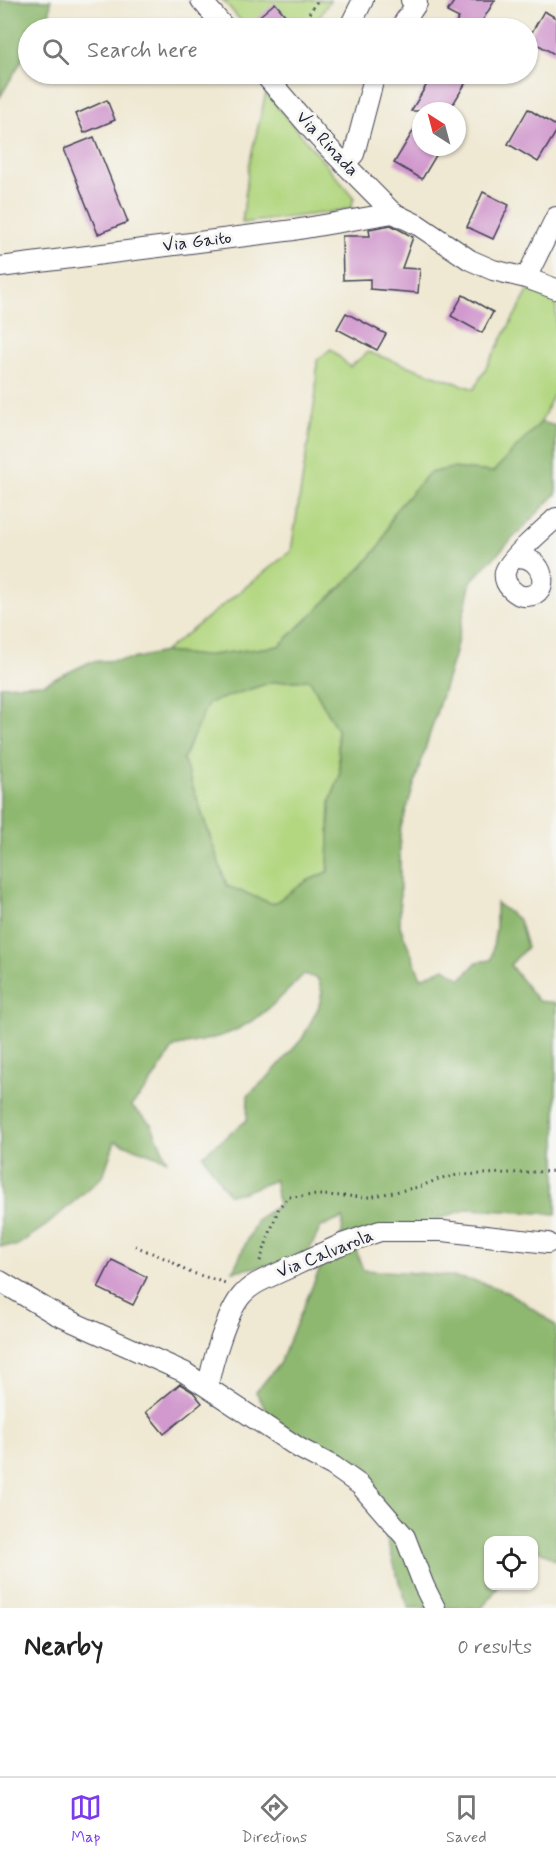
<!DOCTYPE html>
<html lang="en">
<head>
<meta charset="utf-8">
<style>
	:root { --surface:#fff; --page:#f6f6f6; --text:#222; --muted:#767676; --line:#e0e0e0; --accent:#7c3aed }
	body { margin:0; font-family:Mynerve,sans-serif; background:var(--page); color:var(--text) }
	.controls { position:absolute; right:18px; bottom:18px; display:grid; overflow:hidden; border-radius:12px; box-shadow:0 2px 4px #0004 }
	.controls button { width:54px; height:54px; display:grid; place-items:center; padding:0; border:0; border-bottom:2px solid var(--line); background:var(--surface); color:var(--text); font:30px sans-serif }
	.compass { position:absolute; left:412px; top:102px; width:54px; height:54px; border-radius:50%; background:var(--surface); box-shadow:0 2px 4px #0004; rotate:324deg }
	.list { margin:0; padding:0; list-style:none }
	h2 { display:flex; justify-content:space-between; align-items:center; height:78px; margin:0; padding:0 24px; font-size:26px }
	h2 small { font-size:20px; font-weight:400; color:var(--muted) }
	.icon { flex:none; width:33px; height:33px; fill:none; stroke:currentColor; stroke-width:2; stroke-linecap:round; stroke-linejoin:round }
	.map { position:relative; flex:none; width:556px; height:1608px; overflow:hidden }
	.search { position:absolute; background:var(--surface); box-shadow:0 2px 4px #0004; left:18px; right:18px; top:18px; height:66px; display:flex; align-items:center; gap:15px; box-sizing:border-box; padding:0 21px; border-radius:33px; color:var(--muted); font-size:22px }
	.sheet { height:168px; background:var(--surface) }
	nav { display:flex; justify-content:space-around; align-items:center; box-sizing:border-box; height:84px; border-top:2px solid var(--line); background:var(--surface); font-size:16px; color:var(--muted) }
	nav a { display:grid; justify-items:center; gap:3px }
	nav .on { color:var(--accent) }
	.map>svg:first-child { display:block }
	.green { fill:#b3d781; stroke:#6a7c5e; stroke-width:1.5 }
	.forest { fill:#8eb86f; stroke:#586d55; stroke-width:1.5; fill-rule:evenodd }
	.building { fill:#d199ce }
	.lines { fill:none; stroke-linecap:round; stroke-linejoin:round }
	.minor-casing { stroke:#414052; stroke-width:22 }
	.path { stroke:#414052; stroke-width:3; stroke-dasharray:1.5 4.5; stroke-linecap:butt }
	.minor { stroke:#fff; stroke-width:20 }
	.labels { text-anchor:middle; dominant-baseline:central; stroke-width:6; stroke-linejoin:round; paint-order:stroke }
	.street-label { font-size:18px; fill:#22223b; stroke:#f6f6f2 }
</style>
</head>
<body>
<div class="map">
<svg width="556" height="1608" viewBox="0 0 556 1608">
	<rect width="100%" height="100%" fill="#f6f6f2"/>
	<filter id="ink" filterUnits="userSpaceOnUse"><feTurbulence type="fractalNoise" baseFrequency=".0167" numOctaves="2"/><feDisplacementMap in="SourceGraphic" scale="12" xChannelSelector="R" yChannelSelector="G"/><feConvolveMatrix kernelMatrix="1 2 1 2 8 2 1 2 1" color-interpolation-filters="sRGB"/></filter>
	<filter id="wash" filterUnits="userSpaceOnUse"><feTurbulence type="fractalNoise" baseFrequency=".008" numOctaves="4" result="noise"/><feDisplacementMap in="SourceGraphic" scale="24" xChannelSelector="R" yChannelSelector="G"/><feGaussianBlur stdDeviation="1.35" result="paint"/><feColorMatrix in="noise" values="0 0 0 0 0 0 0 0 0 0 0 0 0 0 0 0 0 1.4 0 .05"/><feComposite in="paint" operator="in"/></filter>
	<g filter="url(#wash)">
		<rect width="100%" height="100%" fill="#efe8d2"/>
		<g class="green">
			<polygon points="223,0 330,0 313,28 247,28"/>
			<polygon points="266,93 354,198 351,208 324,213 242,223 249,165"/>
			<polygon points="529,290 556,301 556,389 541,422 493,472 452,468 394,512 381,544 363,566 279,646 203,656 164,652 291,551 316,393 317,360 331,349 350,367 368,352 474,389"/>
			<polygon points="310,680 337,730 340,775 330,802 328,872 307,881 273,904 227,886 183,759 207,703 272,682"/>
		</g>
		<g class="forest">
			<polygon points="0,0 51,0 49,20 43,28 28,28 28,50 0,97"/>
			<path d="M 541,422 L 556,426 L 556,494 L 471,581 L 454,656 L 400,830 L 400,926 L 421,978 L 445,968 L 461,979 L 477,962 L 491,960 L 496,927 L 496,903 L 519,920 L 527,947 L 510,965 L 538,1001 L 556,1003 L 556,1214 L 468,1209 L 355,1247 L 363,1270 C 408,1273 465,1272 506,1292 C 523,1300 540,1314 556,1326 L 556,1561 L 534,1547 L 534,1540 L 488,1540 L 488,1586 L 499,1586 L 482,1608 L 409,1608 L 399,1582 L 376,1500 L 364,1464 L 328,1453 L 274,1424 L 256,1392 L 279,1364 L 321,1266 L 342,1234 L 343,1218 L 321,1227 L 308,1253 L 276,1264 L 233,1271 L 257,1219 L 278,1206 L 275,1180 L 241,1193 L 228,1194 L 203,1155 L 247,1120 L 248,1095 L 269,1076 L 302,1039 L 319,1006 L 322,992 L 318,979 L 304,974 C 282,997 259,1021 229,1033 C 212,1040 192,1042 174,1047 L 148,1087 L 131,1106 L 151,1124 L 167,1160 L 115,1141 L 103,1176 L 47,1225 L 16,1246 L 0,1246 L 0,686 L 44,684 L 90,662 L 132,659 L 164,652 L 203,656 L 279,646 L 363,566 L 381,544 L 394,512 L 429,473 L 452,468 L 493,472 ZM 310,680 L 337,730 L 340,775 L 330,802 L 328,872 L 307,881 L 273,904 L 227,886 L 183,759 L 208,703 L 272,682 Z"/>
		</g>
		<g id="blocks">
			<g class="building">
				<polygon points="455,0 495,0 478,28 453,28 459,18 447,12"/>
				<polygon points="275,3 296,28 263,28 256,19"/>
				<polygon points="544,11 556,18 556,55 528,39"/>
				<polygon points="433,74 459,74 468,79 449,111 411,111"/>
				<polygon points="107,100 115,120 84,133 76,114"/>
				<polygon points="528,109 556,126 556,132 538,162 508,144"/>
				<polygon points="421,118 421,147 441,147 422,179 394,163"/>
				<polygon points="94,137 128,222 98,234 64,149"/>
				<polygon points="483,192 509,205 493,239 467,227"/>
				<polygon points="391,225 413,237 402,268 420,269 418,293 370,289 370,279 343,280 342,236 370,236 369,229"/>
				<polygon points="463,295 493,312 482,333 451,316"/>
				<polygon points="346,313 386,334 377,350 337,329"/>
				<polygon points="112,1260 147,1277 133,1305 98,1288"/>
				<polygon points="180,1384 193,1392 202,1403 164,1434 146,1412"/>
			</g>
		</g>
	</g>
	<g filter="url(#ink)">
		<use href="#blocks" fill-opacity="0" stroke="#414052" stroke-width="1.5"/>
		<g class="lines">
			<defs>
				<g id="minor">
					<polyline points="201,0 225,28"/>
					<polyline points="349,28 363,0"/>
					<polyline points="400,28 417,3 411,0"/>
					<polyline points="264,74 319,138 393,213 418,225 470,260 493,270 526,278 556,289"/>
					<polyline points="344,164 354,154 375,74"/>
					<polyline points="0,267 294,230 393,213"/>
					<polyline points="526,278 556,217"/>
					<path d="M 516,557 C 545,555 552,595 527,596 C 521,597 515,593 511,589 C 506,584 504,578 505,572 C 508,560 546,527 556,518"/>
					<polyline points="0,1281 55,1314 184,1372 299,1448 333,1466 360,1485 405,1537 424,1586 435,1608"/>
					<path d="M 208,1387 C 211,1365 227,1312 242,1295 C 248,1288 256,1283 265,1279 L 342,1244 L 380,1231 L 443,1231 L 548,1243"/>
				</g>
			</defs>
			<use href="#minor" class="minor-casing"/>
			<g class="path">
				<polyline points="299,28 318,0"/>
				<polyline points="293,74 299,81 303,79 307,74"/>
				<polyline points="135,1246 169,1260 186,1271 229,1284"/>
				<polyline points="260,1261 279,1207 289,1197 318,1195 369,1197 419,1187 441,1178 458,1175 556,1171"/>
			</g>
			<use href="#minor" class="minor"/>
		</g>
	</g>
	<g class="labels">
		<g class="street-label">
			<text transform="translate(327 144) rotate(47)">Via Rinada</text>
			<text transform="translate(197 242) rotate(-7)">Via Gaito</text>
			<text transform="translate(325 1254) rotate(-22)">Via Calvarola</text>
		</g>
	</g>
</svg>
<div class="controls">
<button><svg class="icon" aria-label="locate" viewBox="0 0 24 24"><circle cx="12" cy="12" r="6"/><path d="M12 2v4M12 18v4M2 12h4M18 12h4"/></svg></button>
</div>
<svg class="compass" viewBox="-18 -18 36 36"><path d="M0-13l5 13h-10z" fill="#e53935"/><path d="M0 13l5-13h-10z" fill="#767676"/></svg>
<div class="search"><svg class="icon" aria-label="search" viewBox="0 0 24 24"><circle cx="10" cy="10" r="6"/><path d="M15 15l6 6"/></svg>Search here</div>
</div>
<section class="sheet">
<h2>Nearby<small>0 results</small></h2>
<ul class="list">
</ul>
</section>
<nav>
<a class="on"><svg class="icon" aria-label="map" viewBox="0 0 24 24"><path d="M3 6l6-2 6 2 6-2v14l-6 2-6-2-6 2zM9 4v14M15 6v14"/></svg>Map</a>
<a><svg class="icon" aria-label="directions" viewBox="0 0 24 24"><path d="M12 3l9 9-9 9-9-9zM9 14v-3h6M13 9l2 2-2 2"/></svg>Directions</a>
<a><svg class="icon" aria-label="saved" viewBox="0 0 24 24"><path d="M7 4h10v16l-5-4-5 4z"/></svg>Saved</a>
</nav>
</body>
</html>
